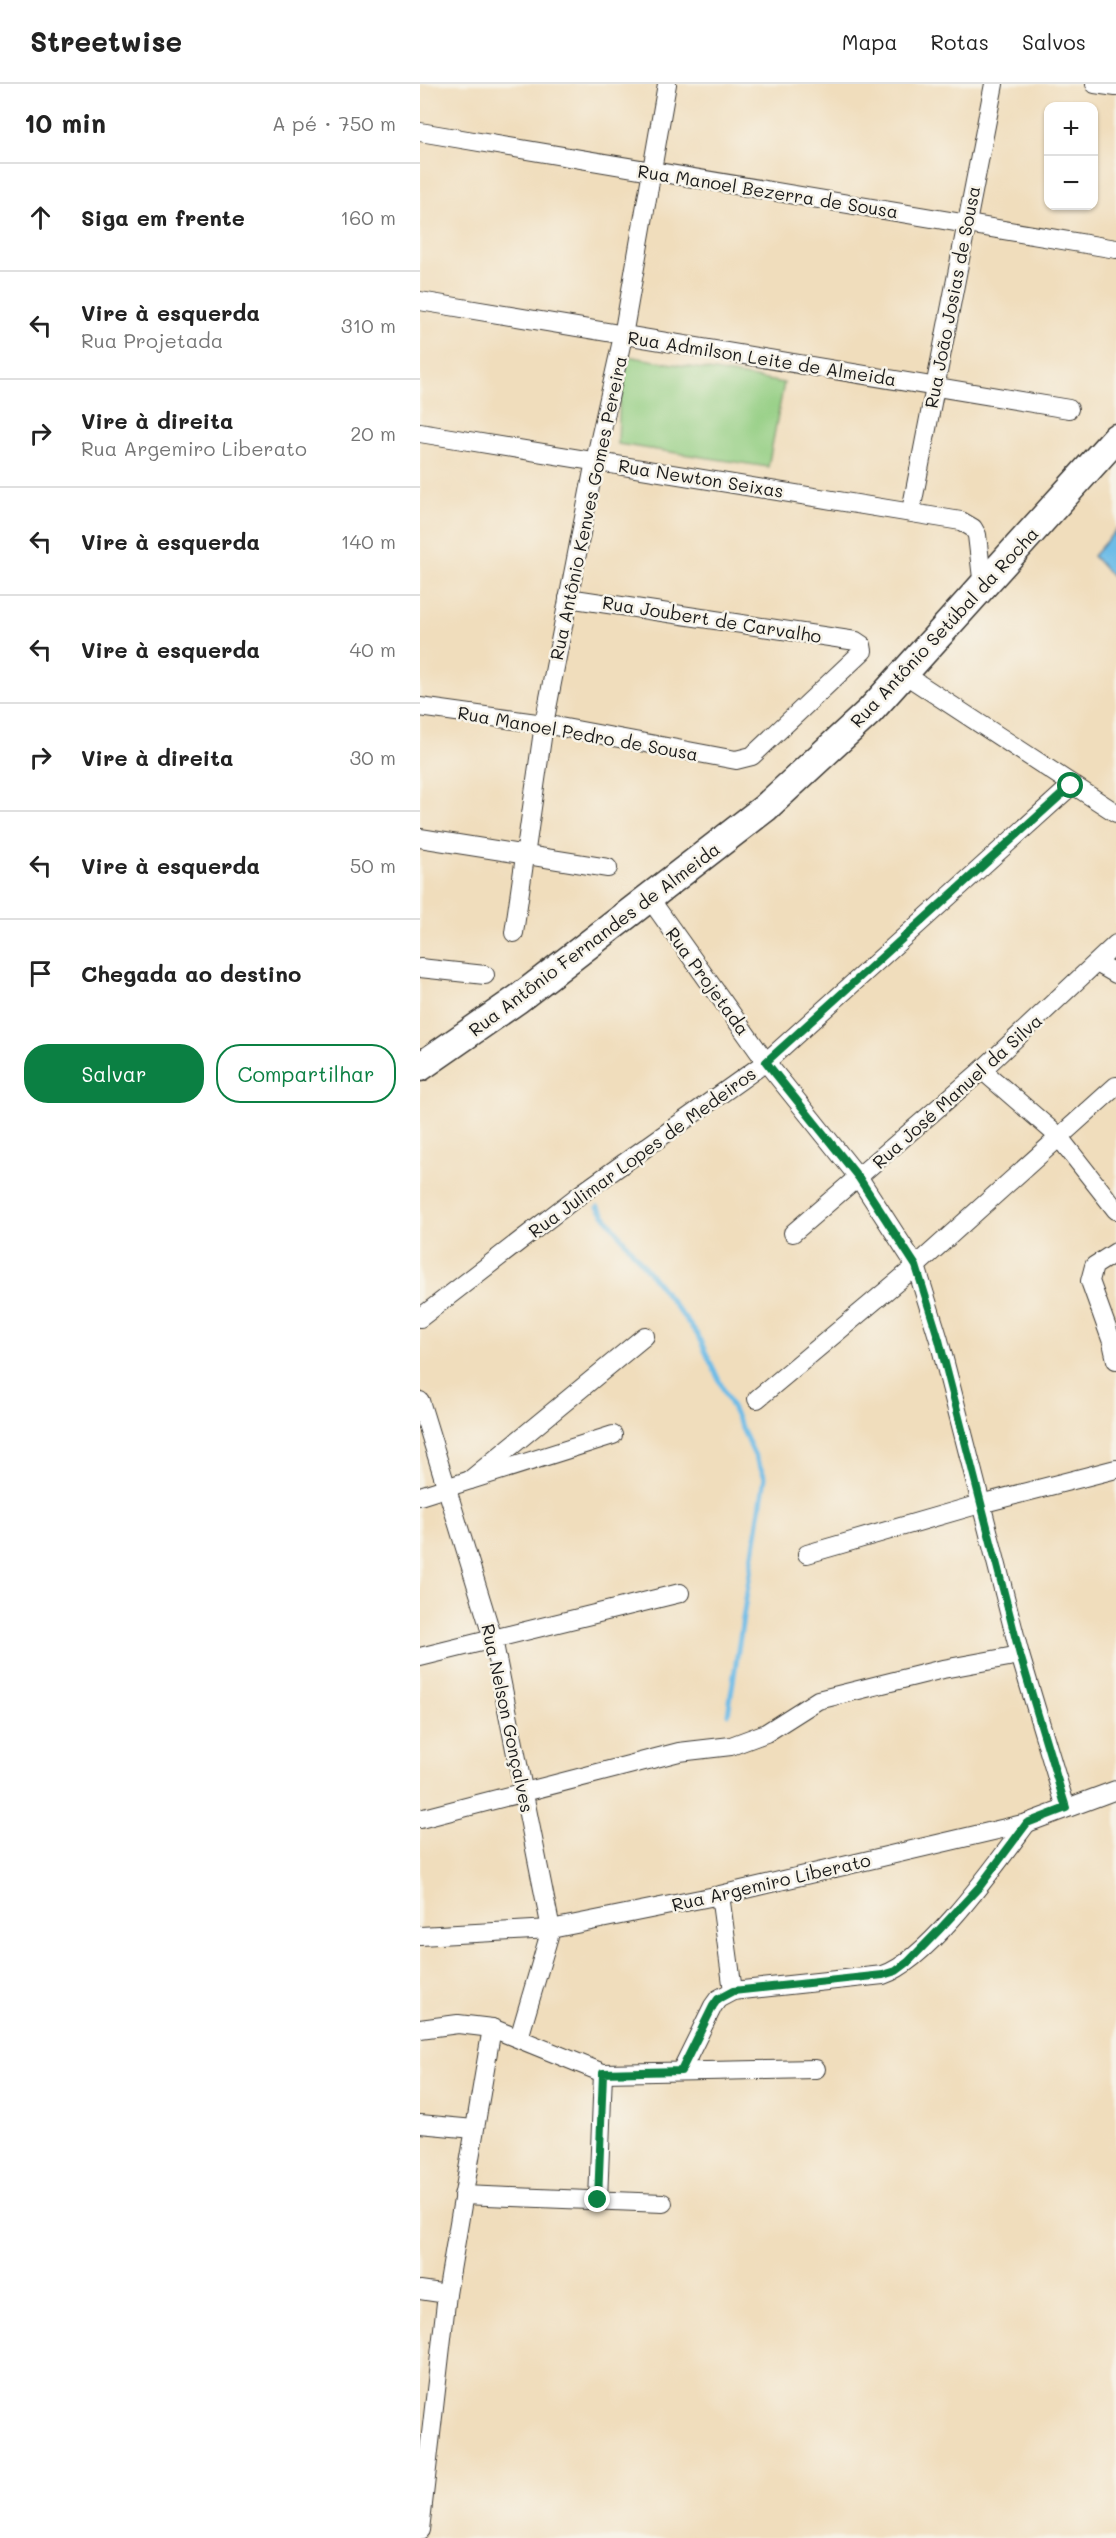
<!DOCTYPE html>
<html lang="pt">
<head>
<meta charset="utf-8">
<style>
	:root { --surface:#fff; --page:#f6f6f6; --text:#222; --muted:#767676; --line:#e0e0e0; --accent:#0b8043 }
	body { margin:0; font-family:Mali,sans-serif; background:var(--page); color:var(--text) }
	.controls { position:absolute; right:18px; top:18px; display:grid; overflow:hidden; border-radius:12px; box-shadow:0 2px 4px #0004 }
	.controls button { width:54px; height:54px; display:grid; place-items:center; padding:0; border:0; border-bottom:2px solid var(--line); background:var(--surface); color:var(--text); font:30px sans-serif }
	.stop { position:absolute; width:18px; height:18px; margin:-14px; border:4px solid #0b8043; border-radius:50%; background:#fff }
	.stop.end { background:#0b8043; border-color:#fff; box-shadow:0 2px 6px #0008 }
	.list { margin:0; padding:0; list-style:none }
	h2 { display:flex; justify-content:space-between; align-items:center; height:78px; margin:0; padding:0 24px; font-size:26px }
	h2 small { font-size:20px; font-weight:400; color:var(--muted) }
	.list li { display:grid; grid-template-columns:39px 1fr auto; gap:18px; align-items:center; box-sizing:border-box; height:108px; padding:0 24px; border-top:2px solid var(--line) }
	.list b { display:block; font-size:22px; white-space:nowrap }
	.list p { margin:0; font-size:20px; white-space:nowrap; color:var(--muted) }
	.list em { font-size:20px; font-style:normal; color:var(--muted) }
	.actions { display:flex; gap:12px; padding:18px 24px }
	.actions a { flex:1; padding:14px 0; border:2px solid var(--accent); border-radius:24px; text-align:center; font-size:21px; color:var(--accent) }
	.actions .main { background:var(--accent); color:#fff }
	.icon { flex:none; width:33px; height:33px; fill:none; stroke:currentColor; stroke-width:2; stroke-linecap:round; stroke-linejoin:round }
	.map { position:relative; flex:none; width:696px; height:2454px; overflow:hidden }
	header { display:flex; align-items:center; gap:36px; box-sizing:border-box; height:84px; padding:0 30px; background:var(--surface); border-bottom:2px solid var(--line) }
	header strong { font-size:28px }
	nav { display:flex; gap:33px; margin-inline-start:auto; font-size:21px }
	main { display:flex }
	aside { flex:1; background:var(--surface) }
	.map>svg:first-child { display:block }
	.green { fill:#93ce82; stroke:#58754f; stroke-width:1.5 }
	.water { fill:#6dbce7; stroke:#446c82; stroke-width:1.5 }
	.lines { fill:none; stroke-linecap:round; stroke-linejoin:round }
	.stream { stroke:#6dbce7; stroke-width:5 }
	.minor-casing { stroke:#3c3934; stroke-width:20 }
	.trunk-casing { stroke:#3c3934; stroke-width:31 }
	.minor { stroke:#fff; stroke-width:18 }
	.trunk { stroke:#fff; stroke-width:28 }
	.route { stroke:#0b8043; stroke-width:8 }
	.labels { text-anchor:middle; dominant-baseline:central; stroke-width:5; stroke-linejoin:round; paint-order:stroke }
	.street-label { font-size:18px; fill:#1c1c1c; stroke:#f7f3e8 }
</style>
</head>
<body>
<header>
<strong>Streetwise</strong>
<nav><a>Mapa</a><a>Rotas</a><a>Salvos</a></nav>
</header>
<main>
<aside>
<h2>10 min<small>A pé · 750 m</small></h2>
<ul class="list">
<li><svg class="icon" aria-label="ahead" viewBox="0 0 24 24"><path d="M12 20V5M6 11l6-6 6 6"/></svg><div><b>Siga em frente</b></div><em>160 m</em></li>
<li><svg class="icon" aria-label="left" viewBox="0 0 24 24"><path d="M17 20v-9H6M10 6l-5 5 5 5"/></svg><div><b>Vire à esquerda</b><p>Rua Projetada</p></div><em>310 m</em></li>
<li><svg class="icon" aria-label="right" viewBox="0 0 24 24"><path d="M7 20v-9h11M14 6l5 5-5 5"/></svg><div><b>Vire à direita</b><p>Rua Argemiro Liberato</p></div><em>20 m</em></li>
<li><svg class="icon" aria-label="left" viewBox="0 0 24 24"><path d="M17 20v-9H6M10 6l-5 5 5 5"/></svg><div><b>Vire à esquerda</b></div><em>140 m</em></li>
<li><svg class="icon" aria-label="left" viewBox="0 0 24 24"><path d="M17 20v-9H6M10 6l-5 5 5 5"/></svg><div><b>Vire à esquerda</b></div><em>40 m</em></li>
<li><svg class="icon" aria-label="right" viewBox="0 0 24 24"><path d="M7 20v-9h11M14 6l5 5-5 5"/></svg><div><b>Vire à direita</b></div><em>30 m</em></li>
<li><svg class="icon" aria-label="left" viewBox="0 0 24 24"><path d="M17 20v-9H6M10 6l-5 5 5 5"/></svg><div><b>Vire à esquerda</b></div><em>50 m</em></li>
<li><svg class="icon" aria-label="arrive" viewBox="0 0 24 24"><path d="M6 21V4h12l-3 4 3 4H6"/></svg><div><b>Chegada ao destino</b></div></li>
</ul>
<div class="actions"><a class="main">Salvar</a><a>Compartilhar</a></div>
</aside>
<div class="map">
<svg width="696" height="2454" viewBox="0 0 696 2454">
	<rect width="100%" height="100%" fill="#f7f3e8"/>
	<filter id="ink" filterUnits="userSpaceOnUse"><feTurbulence type="fractalNoise" baseFrequency=".0167" numOctaves="2"/><feDisplacementMap in="SourceGraphic" scale="12" xChannelSelector="R" yChannelSelector="G"/><feConvolveMatrix kernelMatrix="1 2 1 2 8 2 1 2 1" color-interpolation-filters="sRGB"/></filter>
	<filter id="wash" filterUnits="userSpaceOnUse"><feTurbulence type="fractalNoise" baseFrequency=".008" numOctaves="4" result="noise"/><feDisplacementMap in="SourceGraphic" scale="24" xChannelSelector="R" yChannelSelector="G"/><feGaussianBlur stdDeviation="1.35" result="paint"/><feColorMatrix in="noise" values="0 0 0 0 0 0 0 0 0 0 0 0 0 0 0 0 0 1.4 0 .05"/><feComposite in="paint" operator="in"/></filter>
	<g filter="url(#wash)">
		<rect width="100%" height="100%" fill="#f0ddbc"/>
		<polygon class="green" points="201,271 364,299 348,383 198,360"/>
		<polygon class="water" points="696,446 696,497 673,472"/>
		<g class="lines">
			<polyline class="stream" points="178,1123 277,1250 345,1393 308,1630"/>
		</g>
	</g>
	<g filter="url(#ink)">
		<g class="lines">
			<defs>
				<g id="minor">
					<polyline points="675,0 696,3"/>
					<polyline points="0,48 696,165"/>
					<polyline points="0,217 649,325"/>
					<polyline points="0,349 541,437 553,444 557,451 563,503"/>
					<polyline points="491,427 574,0"/>
					<polyline points="484,590 696,729"/>
					<polyline points="0,623 124,640 316,676 332,672 443,567 442,561 436,557 148,514"/>
					<polyline points="0,754 188,784"/>
					<polyline points="230,815 346,978 439,1094 496,1182 519,1256 600,1571 646,1724"/>
					<polyline points="94,849 124,640 175,377 203,252 247,0"/>
					<polyline points="677,879 696,890"/>
					<polyline points="0,884 65,891"/>
					<polyline points="562,986 638,1052 696,1126"/>
					<polyline points="373,1149 562,986 696,860"/>
					<polyline points="696,1168 674,1182 670,1197 692,1258 696,1276"/>
					<polyline points="0,1234 162,1109 346,978 651,702"/>
					<polyline points="337,1315 496,1182 696,1002"/>
					<polyline points="0,1317 73,1555 131,1845 99,1954"/>
					<polyline points="50,1396 225,1252"/>
					<polyline points="0,1412 193,1351"/>
					<polyline points="387,1470 560,1420 696,1385"/>
					<polyline points="0,1573 260,1509"/>
					<polyline points="0,1735 259,1668 311,1662 346,1649 398,1616 523,1585 600,1571"/>
					<polyline points="0,1852 131,1845 300,1811 607,1739 696,1706"/>
					<path d="M 313,1907 L 463,1891 C 509,1876 577,1779 607,1739"/>
					<polyline points="0,1945 38,1940 72,1944 183,1989 396,1985"/>
					<polyline points="261,1987 293,1922 298,1915 313,1907 300,1811"/>
					<polyline points="0,2040 54,2045"/>
					<polyline points="43,2111 243,2119"/>
					<polyline points="178,2116 183,1989"/>
					<polyline points="0,2206 27,2210"/>
					<polyline points="0,2446 27,2210 72,1944"/>
				</g>
				<polyline id="trunk" points="0,983 98,915 345,724 450,627 696,354"/>
			</defs>
			<use href="#minor" class="minor-casing"/>
			<use href="#trunk" class="trunk-casing"/>
			<use href="#minor" class="minor"/>
			<use href="#trunk" class="trunk"/>
		</g>
	</g>
	<g class="lines" filter="url(#ink)">
		<polyline class="route" points="178,2116 183,1989 261,1987 293,1922 298,1915 313,1907 463,1891 476,1887 488,1878 520,1845 560,1802 607,1739 646,1724 600,1571 519,1256 496,1182 439,1094 346,978 651,702"/>
	</g>
	<g class="labels">
		<g class="street-label">
			<text transform="translate(348 107) rotate(9)">Rua Manoel Bezerra de Sousa</text>
			<text transform="translate(532 213) rotate(-79)">Rua João Josias de Sousa</text>
			<text transform="translate(342 274) rotate(9)">Rua Admilson Leite de Almeida</text>
			<text transform="translate(281 394) rotate(9)">Rua Newton Seixas</text>
			<text transform="translate(168 424) rotate(-78)">Rua Antônio Kenves Gomes Pereira</text>
			<text transform="translate(292 535) rotate(9)">Rua Joubert de Carvalho</text>
			<text transform="translate(524 543) rotate(-47)">Rua Antônio Setúbal da Rocha</text>
			<text transform="translate(158 649) rotate(10)">Rua Manoel Pedro de Sousa</text>
			<text transform="translate(174 855) rotate(-37)">Rua Antônio Fernandes de Almeida</text>
			<text transform="translate(288 897) rotate(54)">Rua Projetada</text>
			<text transform="translate(537 1007) rotate(-42)">Rua José Manuel da Silva</text>
			<text transform="translate(222 1068) rotate(-36)">Rua Julimar Lopes de Medeiros</text>
			<text transform="translate(88 1634) rotate(78)">Rua Nelson Gonçalves</text>
			<text transform="translate(351 1798) rotate(-13)">Rua Argemiro Liberato</text>
		</g>
	</g>
</svg>
<div class="controls">
<button>+</button>
<button>−</button>
</div>
<div class="stop" style="left:651px;top:702px"></div>
<div class="stop end" style="left:178px;top:2116px"></div>
</div>
</main>
</body>
</html>
